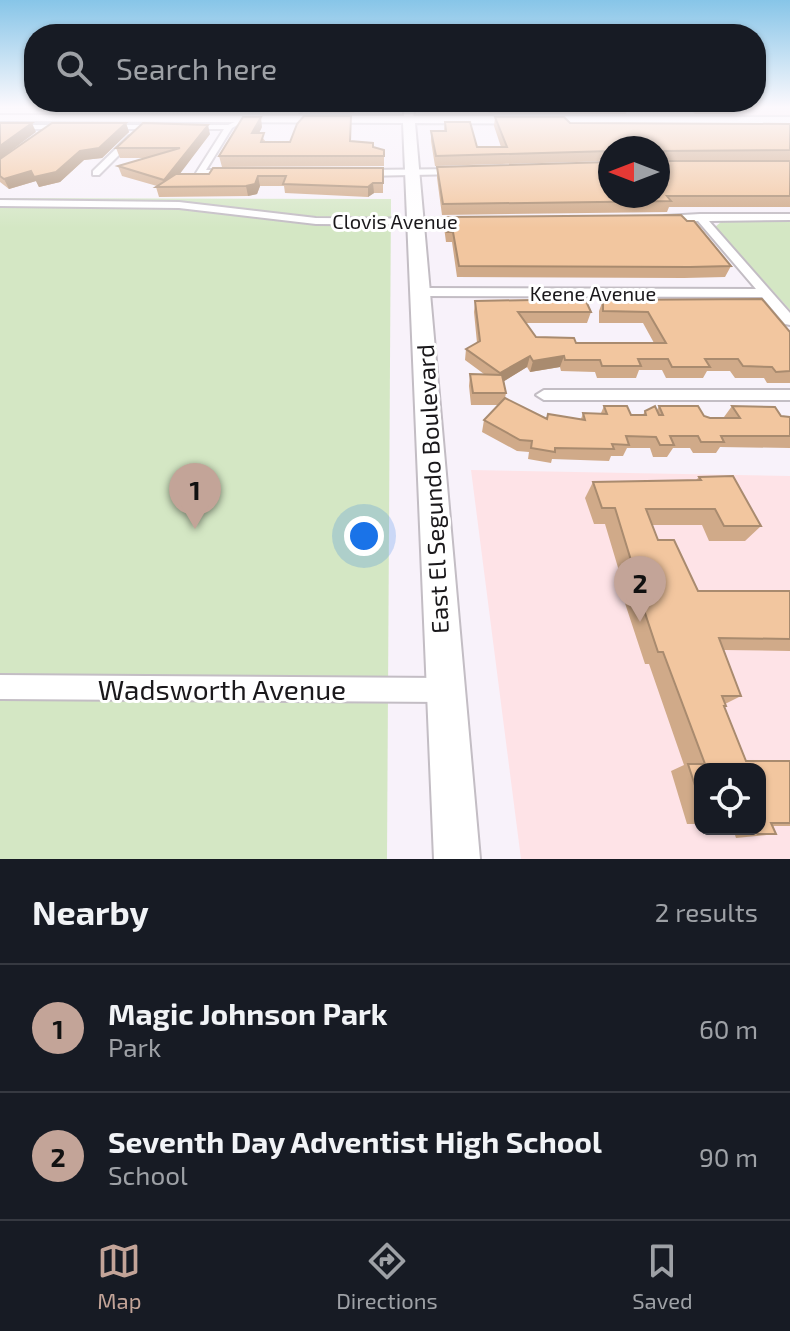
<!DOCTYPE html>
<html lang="en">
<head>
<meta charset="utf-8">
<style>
	:root { --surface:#171b24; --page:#20242c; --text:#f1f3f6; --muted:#9ea1a6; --line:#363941; --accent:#c3a498 }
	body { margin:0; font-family:"Exo 2",sans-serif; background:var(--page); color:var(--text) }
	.controls { position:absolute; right:24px; bottom:24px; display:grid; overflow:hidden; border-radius:16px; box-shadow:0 2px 6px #0004 }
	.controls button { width:72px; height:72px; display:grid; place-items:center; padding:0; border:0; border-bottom:2px solid var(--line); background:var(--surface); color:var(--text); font:40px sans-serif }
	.compass { position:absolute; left:598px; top:136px; width:72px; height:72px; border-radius:50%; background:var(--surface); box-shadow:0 2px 6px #0004; rotate:270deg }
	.you { position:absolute; left:364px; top:536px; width:28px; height:28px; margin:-20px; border:6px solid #fff; border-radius:50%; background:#1a73e8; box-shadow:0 0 0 12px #1a73e833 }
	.badge { display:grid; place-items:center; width:52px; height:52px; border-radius:50%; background:var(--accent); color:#111; font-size:26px; font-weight:700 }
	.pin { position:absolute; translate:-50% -66px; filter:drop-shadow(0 2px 4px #0008) }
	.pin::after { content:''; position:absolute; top:42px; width:28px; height:24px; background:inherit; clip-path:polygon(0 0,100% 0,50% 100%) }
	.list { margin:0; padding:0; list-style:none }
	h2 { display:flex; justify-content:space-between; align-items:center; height:104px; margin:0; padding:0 32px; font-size:34px }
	h2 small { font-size:26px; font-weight:400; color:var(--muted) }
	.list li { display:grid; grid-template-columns:52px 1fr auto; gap:24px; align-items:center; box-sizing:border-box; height:128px; padding:0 32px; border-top:2px solid var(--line) }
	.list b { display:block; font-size:30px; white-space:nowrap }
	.list p { margin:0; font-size:26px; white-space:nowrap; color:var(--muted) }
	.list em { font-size:26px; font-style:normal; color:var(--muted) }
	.icon { flex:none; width:44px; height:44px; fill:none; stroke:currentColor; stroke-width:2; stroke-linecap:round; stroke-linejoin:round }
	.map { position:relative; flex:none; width:790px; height:859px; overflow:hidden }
	.search { position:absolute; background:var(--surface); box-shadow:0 2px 6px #0004; left:24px; right:24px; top:24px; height:88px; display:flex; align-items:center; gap:20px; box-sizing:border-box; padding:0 28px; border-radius:32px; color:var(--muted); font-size:30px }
	.sheet { height:360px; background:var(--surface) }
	nav { display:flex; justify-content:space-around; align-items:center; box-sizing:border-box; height:112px; border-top:2px solid var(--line); background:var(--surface); font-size:22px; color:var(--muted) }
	nav a { display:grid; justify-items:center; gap:4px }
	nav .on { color:var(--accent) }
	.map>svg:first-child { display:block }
	.education { fill:#fee3e7; fill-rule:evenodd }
	.green { fill:#d4e7c4 }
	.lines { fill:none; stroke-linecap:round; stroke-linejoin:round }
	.minor-casing { stroke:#c3bdc4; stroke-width:4 }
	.secondary-casing { stroke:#c3bdc4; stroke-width:4 }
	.primary-casing { stroke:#c3bdc4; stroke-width:4 }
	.minor { fill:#fff; fill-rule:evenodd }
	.secondary { fill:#fff; fill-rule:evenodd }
	.primary { fill:#fff; fill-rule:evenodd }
	.wall { fill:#d0aa89 }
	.shaded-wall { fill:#a98b6f }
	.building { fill:#f2c69f; stroke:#a98b6f; stroke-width:2 }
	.labels { text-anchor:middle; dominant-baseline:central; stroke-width:6; stroke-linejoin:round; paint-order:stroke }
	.far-street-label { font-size:20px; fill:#1a181b; stroke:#fff }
	.street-label { font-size:24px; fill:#1a181b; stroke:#fff }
	.near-street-label { font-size:28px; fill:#1a181b; stroke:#fff }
</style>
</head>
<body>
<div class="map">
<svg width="790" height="859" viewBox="0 0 790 859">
	<rect width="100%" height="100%" fill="#f8f2fa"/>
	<g class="education">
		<polygon points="424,108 790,108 790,116 428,115 424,114"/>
		<path d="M 471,470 L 790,476 L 790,859 L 521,859 ZM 700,769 L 760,769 L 760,829 L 700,829 Z"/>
	</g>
	<g class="green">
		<polygon points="0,198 391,199 387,859 0,859"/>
		<polygon points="721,222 790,222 790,310 715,227"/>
	</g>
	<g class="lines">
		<defs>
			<g id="minor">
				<polygon points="0,109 298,110 301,112 298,114 0,113"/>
				<polygon points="237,121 241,123 232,128 206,170 231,170 234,171 234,175 197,175 196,173 224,129 190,129 187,125 228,125"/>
				<polygon points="0,125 66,125 70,127 66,129 0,129"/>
				<polygon points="106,125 158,125 162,127 158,129 103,129"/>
				<polygon points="129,136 136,138 99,175 93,175 93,171"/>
				<polygon points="459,169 463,172 462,174 362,176 358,173 362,170"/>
				<polygon points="0,200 179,202 316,218 465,219 470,222 465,225 316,224 179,208 0,206"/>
				<polygon points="700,214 790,214 790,220 709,221 790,313 790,325 785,324 762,297 421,296 415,292 421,288 756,289 698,221 665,222 660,219 665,216"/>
				<polygon points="544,390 790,390 790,400 544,400 536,395"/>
				<polygon points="0,675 445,678 453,682 457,690 453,698 445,702 0,699"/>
			</g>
			<polygon id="secondary" points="404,108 414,108 413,122 404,120"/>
			<polygon id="primary" points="0,115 790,117 790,125 415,123 480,859 434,859 403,123 0,121"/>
		</defs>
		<use href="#minor" class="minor-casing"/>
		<use href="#secondary" class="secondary-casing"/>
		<use href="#primary" class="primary-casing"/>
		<use href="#minor" class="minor"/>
		<use href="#secondary" class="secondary"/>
		<use href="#primary" class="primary"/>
	</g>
	<g class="wall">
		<polygon points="309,108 356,108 354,113 310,113"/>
		<polygon points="487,108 734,108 732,114 695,114 690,109 627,109 626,114 489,113"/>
		<polygon points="351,116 351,141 384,150 384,166 222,167 219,156 262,127 259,133 266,142 290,142"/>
		<polygon points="495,117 570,123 790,124 790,160 662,161 790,161 790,207 669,207 667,212 442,215 437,178 437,167 658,196 610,148 610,161 435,166 431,141 431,131 444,131 445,122 477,147 501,147 494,126"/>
		<polygon points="126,123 129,132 102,158 84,160 60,182 39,187 36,181 9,189 0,182 0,159"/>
		<polygon points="210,134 179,174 383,168 383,193 374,193 368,197 285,193 284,186 260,186 257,194 248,196 159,197 156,187 157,186 122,176 118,166 148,158 120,158 116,148"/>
		<polygon points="445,217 687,221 731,266 725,277 684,278 457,277 452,242 446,242 444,227"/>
		<polygon points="603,300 790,332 790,383 767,383 764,378 735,378 730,371 707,371 703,378 666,378 662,370 639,370 636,378 597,378 595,372 561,371 560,367 530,372 527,367 504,381 506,393 505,398 546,419 548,414 581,419 583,413 601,413 604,406 631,415 643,415 645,411 657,410 659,406 710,418 724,417 732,406 781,416 790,417 790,448 720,447 716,453 693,453 690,448 673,448 667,457 653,457 650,448 627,448 623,456 611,456 609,461 552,459 551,463 528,459 529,452 517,451 482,432 484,420 499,405 471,405 469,386 470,374 484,374 465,360 466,349 477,343 474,312 475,301 591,312 587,323 526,323 536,337 576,343 654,343 643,323 599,323 599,311"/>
		<polygon points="699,477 761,526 745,541 709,541 702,525 652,525 658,540 698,591 790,591 790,651 724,650 741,696 725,704 726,706 724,708 746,761 790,761 790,826 773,826 776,834 736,838 733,829 760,829 760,769 700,769 700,824 687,824 671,771 684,765 649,664 645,664 622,594 625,591 605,524 594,524 585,498 593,482 696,480"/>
	</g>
	<g class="shaded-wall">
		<polygon points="261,117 262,127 254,143 252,133"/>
		<polygon points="32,123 36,132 0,159 0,146"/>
		<polygon points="126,123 129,132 102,158 84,160 60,182 39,187 36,181 9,189 4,179 80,151"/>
		<polygon points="208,125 210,134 170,187 167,187 164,180"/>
		<polygon points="258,176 260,186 257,194 248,196 246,186"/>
		<polygon points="373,183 374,193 368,197 368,187"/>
		<polygon points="530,356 527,367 498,385 500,373"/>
		<polygon points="564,356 560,367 530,372 533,361"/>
	</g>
	<g class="building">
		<polygon points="304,116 351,116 350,141 373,143 373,147 384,150 384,156 219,156 243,117 261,117 252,133 264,133 261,142 290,142 297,124"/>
		<polygon points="495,117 564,117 570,123 790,124 790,150 660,151 662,161 790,161 790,196 667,196 671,201 443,204 437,167 610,162 610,196 658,196 658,148 610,148 610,151 436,156 431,131 446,131 445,122 470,122 477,147 507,147"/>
		<polygon points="0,123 32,123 0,146"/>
		<polygon points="52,123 126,123 99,148 80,151 56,172 34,177 31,171 4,179 0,176 0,159"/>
		<polygon points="143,123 208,125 164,180 118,166 180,148 116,148"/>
		<polygon points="213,168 383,168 383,183 373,183 368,187 283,184 286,176 258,176 255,184 246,186 156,187 176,174 209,174"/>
		<polygon points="681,215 687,221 694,221 731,266 690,267 459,266 453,232 447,232 445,217"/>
		<polygon points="585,299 591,312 518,312 536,337 574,338 576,343 666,343 648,312 603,311 603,300 762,299 790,332 790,371 776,372 772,367 743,366 738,359 705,359 710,367 672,367 668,359 638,359 641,366 602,366 600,360 565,360 564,356 533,361 530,356 500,373 466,349 480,341 475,301"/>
		<polygon points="470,374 502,375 506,393 473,393"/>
		<polygon points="505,398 547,419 548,414 585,420 583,413 607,414 604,406 627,406 631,415 646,415 645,411 655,406 659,415 663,415 659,406 698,406 704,416 710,418 740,418 732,406 775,407 781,416 790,417 790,436 721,436 724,442 701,442 698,436 670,436 674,445 660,445 656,437 626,436 629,445 612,444 614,449 555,448 555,452 531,448 532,441 520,440 484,420"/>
		<polygon points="733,476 761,526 724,526 715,509 646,509 658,540 674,540 698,591 790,591 790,639 719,638 741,696 722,696 726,706 724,706 746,761 790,761 790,823 771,823 776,834 758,834 756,829 760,829 760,769 700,769 700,801 688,764 705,764 663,652 658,652 634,580 637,580 615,508 602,508 593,482 701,480 699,477"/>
	</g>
	<linearGradient id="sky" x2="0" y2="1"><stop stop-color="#87c5e8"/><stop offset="0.47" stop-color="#fcf9fd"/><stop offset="1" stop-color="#fcf9fd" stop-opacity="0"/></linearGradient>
	<rect width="790" height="228" fill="url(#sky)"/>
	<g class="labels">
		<g class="far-street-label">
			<text x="395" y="221">Clovis Avenue</text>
			<text x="593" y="293">Keene Avenue</text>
		</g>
		<g class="street-label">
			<text transform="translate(432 489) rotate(-93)">East El Segundo Boulevard</text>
		</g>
		<g class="near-street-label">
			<text x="222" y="689">Wadsworth Avenue</text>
		</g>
	</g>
</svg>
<div class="controls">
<button><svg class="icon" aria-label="locate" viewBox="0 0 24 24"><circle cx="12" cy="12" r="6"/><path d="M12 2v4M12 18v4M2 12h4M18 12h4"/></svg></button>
</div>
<svg class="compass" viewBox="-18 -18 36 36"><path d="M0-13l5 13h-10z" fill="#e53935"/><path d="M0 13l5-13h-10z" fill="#9ea1a6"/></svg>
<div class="you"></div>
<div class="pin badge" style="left:195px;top:529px">1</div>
<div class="pin badge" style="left:640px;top:622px">2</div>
<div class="search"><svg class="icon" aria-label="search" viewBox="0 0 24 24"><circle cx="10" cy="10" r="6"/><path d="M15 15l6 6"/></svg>Search here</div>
</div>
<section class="sheet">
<h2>Nearby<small>2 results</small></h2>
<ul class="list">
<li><span class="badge">1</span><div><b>Magic Johnson Park</b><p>Park</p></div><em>60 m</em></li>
<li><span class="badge">2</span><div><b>Seventh Day Adventist High School</b><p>School</p></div><em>90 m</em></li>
</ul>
</section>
<nav>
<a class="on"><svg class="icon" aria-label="map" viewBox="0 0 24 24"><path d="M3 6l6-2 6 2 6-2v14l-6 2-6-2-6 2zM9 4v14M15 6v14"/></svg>Map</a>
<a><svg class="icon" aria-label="directions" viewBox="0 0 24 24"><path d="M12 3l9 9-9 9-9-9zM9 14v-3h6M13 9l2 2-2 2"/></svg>Directions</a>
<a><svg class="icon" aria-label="saved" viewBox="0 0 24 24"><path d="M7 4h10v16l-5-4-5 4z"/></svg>Saved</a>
</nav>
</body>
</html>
